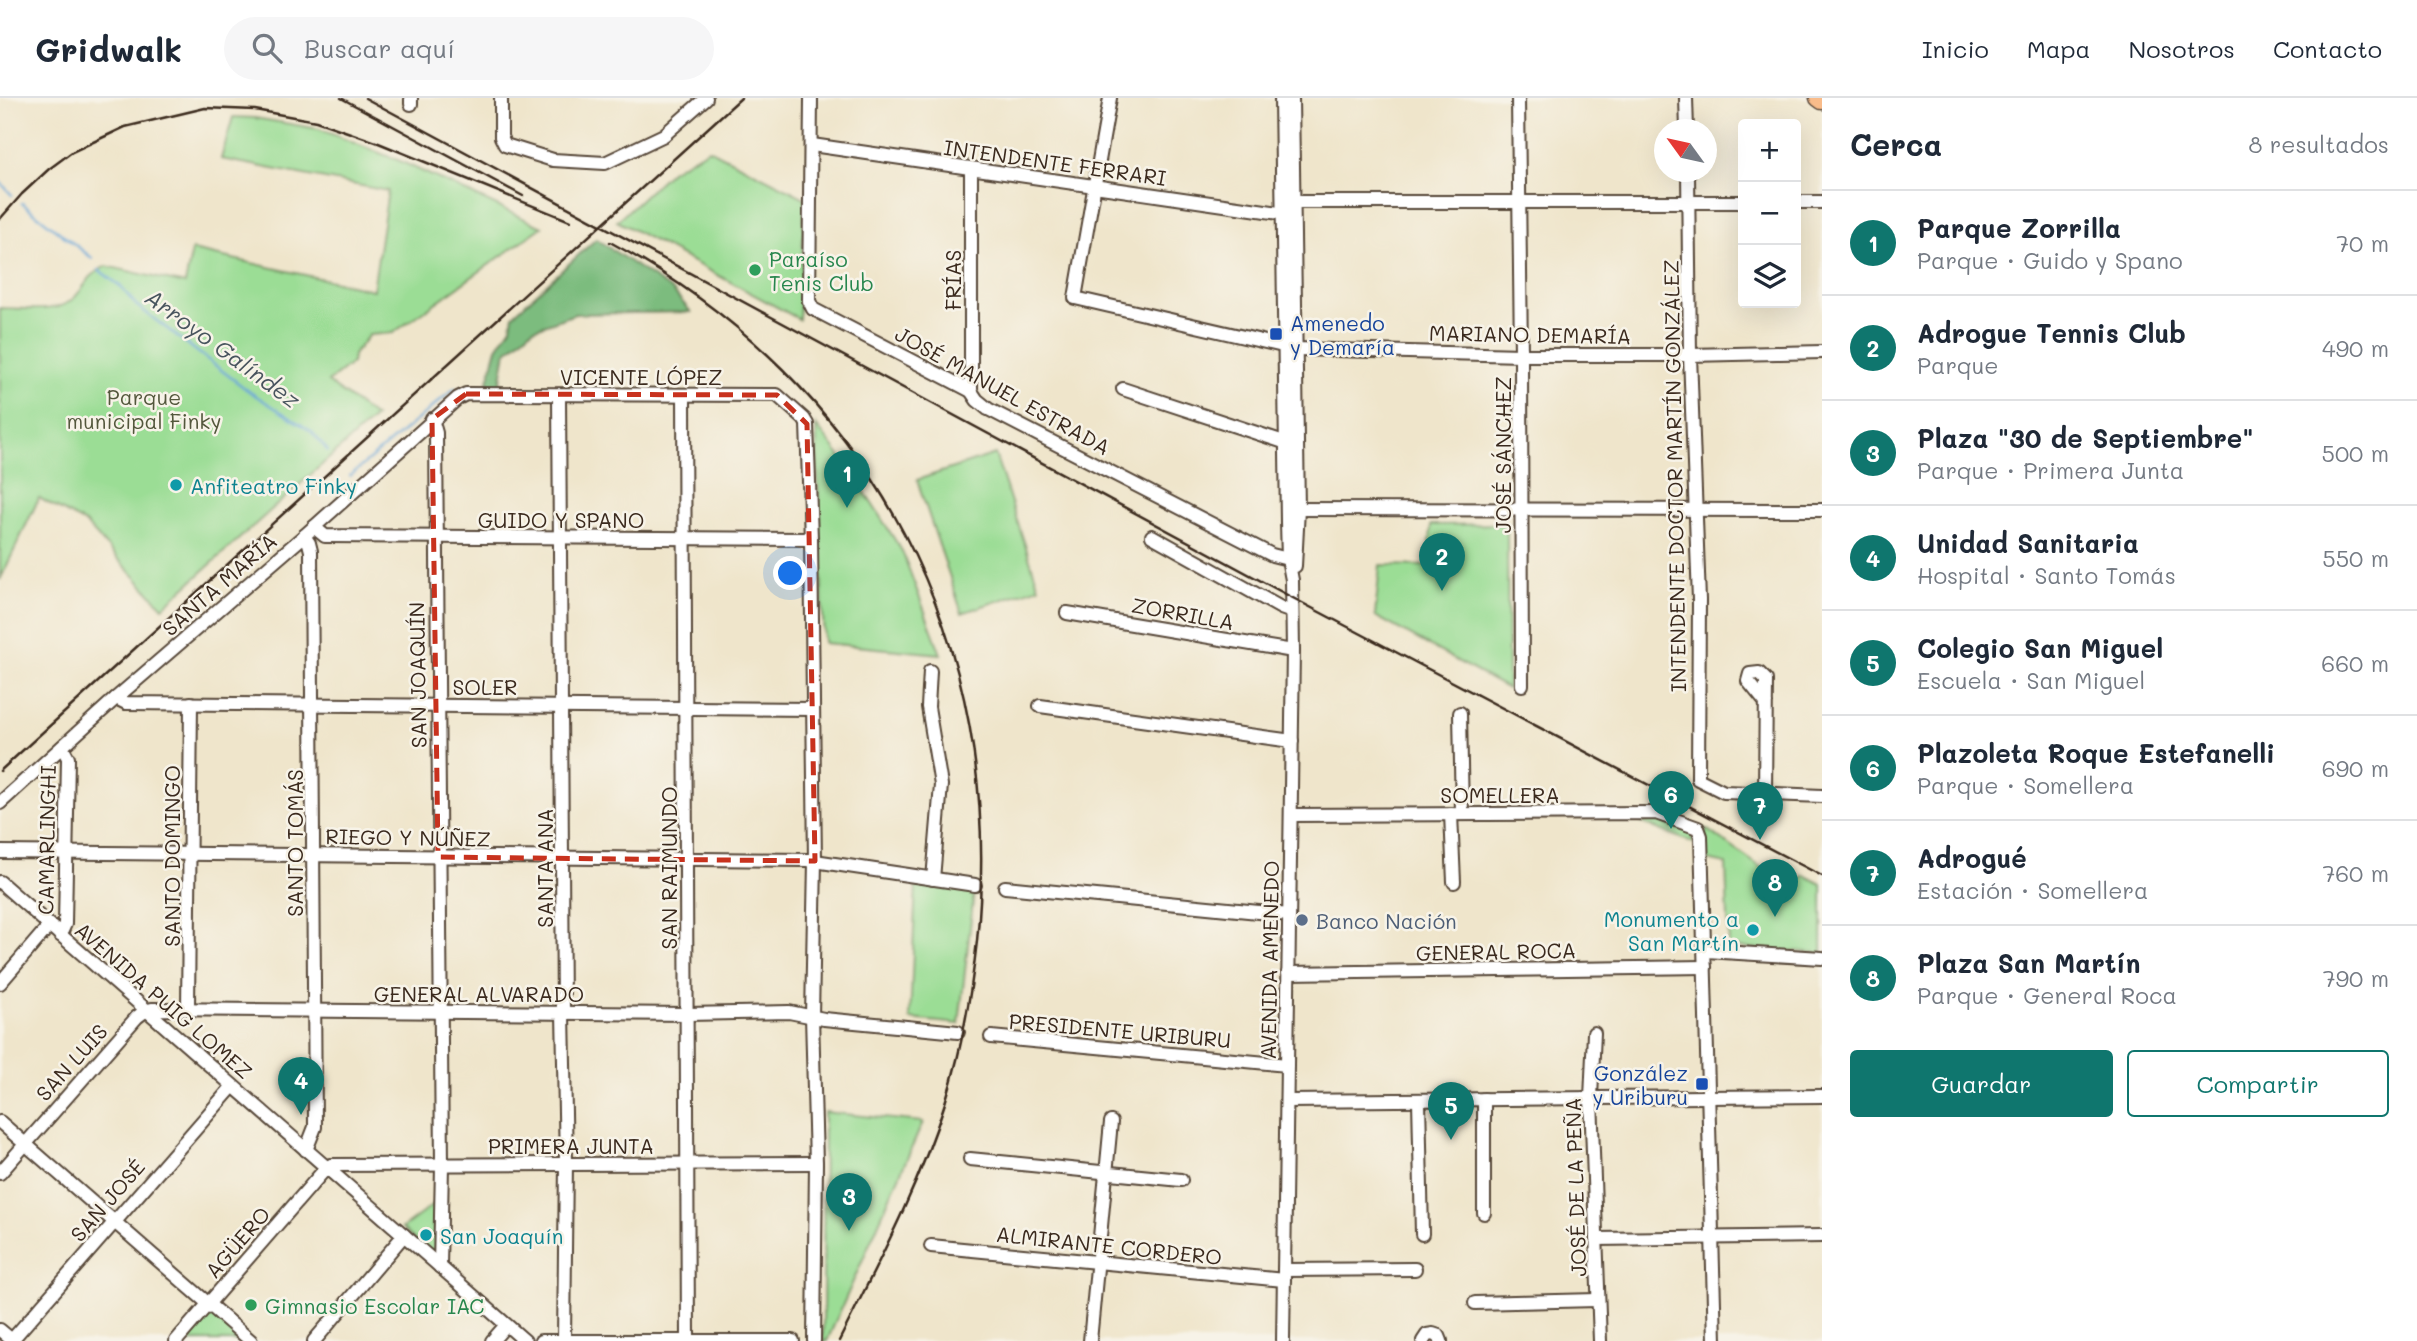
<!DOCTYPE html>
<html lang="es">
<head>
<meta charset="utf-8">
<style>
	:root { --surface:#fff; --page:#f6f6f7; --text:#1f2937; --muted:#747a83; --line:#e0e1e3; --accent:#0f766e }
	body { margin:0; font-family:Mali,sans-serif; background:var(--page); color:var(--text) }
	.controls { position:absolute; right:21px; top:21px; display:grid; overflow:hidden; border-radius:7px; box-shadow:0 7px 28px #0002 }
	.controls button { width:63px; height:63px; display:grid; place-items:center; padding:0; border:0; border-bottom:2px solid var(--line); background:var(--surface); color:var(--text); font:35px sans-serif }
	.compass { position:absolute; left:1654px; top:21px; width:63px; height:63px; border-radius:50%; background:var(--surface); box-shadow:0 7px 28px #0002; rotate:303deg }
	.you { position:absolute; left:791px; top:476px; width:24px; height:24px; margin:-18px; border:5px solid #fff; border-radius:50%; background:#1a73e8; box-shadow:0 0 0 10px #1a73e833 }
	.badge { display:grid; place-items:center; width:46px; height:46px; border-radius:50%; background:var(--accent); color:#fff; font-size:23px; font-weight:700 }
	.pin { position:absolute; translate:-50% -58px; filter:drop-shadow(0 2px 4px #0008) }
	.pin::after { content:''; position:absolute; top:37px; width:24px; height:21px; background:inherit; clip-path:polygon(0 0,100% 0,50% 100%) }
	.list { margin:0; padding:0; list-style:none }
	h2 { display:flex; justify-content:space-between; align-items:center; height:91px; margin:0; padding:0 28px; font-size:30px }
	h2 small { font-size:23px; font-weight:400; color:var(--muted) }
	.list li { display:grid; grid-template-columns:46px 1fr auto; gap:21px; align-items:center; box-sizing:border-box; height:105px; padding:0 28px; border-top:2px solid var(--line) }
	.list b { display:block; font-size:26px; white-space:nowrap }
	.list p { margin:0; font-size:23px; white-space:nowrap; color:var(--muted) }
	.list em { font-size:23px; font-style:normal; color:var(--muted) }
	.actions { display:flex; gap:14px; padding:21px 28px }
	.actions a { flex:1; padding:16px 0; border:2px solid var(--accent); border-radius:7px; text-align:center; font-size:24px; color:var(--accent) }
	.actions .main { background:var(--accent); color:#fff }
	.icon { flex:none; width:38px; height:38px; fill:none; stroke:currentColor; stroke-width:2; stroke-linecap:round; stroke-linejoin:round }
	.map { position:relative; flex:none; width:1822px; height:1243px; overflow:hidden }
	header { display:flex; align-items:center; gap:42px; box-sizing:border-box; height:98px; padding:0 35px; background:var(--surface); border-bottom:2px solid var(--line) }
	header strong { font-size:33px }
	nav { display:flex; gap:38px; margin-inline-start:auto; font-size:24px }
	.search { width:490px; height:63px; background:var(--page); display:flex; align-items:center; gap:18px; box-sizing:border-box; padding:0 24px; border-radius:38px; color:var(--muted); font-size:26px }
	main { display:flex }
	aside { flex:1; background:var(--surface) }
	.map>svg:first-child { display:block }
	.green { fill:#9bdd95; stroke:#6b845a; stroke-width:2 }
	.forest { fill:#7cbc7e; stroke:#5c734e; stroke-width:2 }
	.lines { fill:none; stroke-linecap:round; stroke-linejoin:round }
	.stream { stroke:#60a2d4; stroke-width:2.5 }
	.minor-casing { stroke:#564638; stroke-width:16 }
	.major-casing { stroke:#564638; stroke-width:19 }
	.minor { stroke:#fff; stroke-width:12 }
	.major { stroke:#f9bc8a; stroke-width:16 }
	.rail { stroke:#3b2a1e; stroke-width:2.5 }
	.marked { fill:none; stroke:#c8321e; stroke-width:5; stroke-dasharray:14 9; stroke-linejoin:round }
	.leisure-dot { fill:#2e9e5b; stroke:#f7f3e8; stroke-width:2.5 }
	.transit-dot { fill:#1a4fb4; stroke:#f7f3e8; stroke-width:2.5 }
	.culture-dot { fill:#0f9aa8; stroke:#f7f3e8; stroke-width:2.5 }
	.service-dot { fill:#5c6f8a; stroke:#f7f3e8; stroke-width:2.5 }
	.labels { text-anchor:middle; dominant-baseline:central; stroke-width:5; stroke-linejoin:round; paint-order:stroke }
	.street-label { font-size:21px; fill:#3b2a1e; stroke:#f7f3e8 }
	.leisure-label { font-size:21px; fill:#27864d; stroke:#f7f3e8; text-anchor:start }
	.transit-label { font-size:21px; fill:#164399; stroke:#f7f3e8; text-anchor:start }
	.park-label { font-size:21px; fill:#53573c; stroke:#f7f3e8 }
	.culture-label { font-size:21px; fill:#0d838f; stroke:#f7f3e8; text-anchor:start }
	.service-label { font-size:21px; fill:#4e5e75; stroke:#f7f3e8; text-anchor:start }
	.water-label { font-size:23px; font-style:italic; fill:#48545e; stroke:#f7f3e8 }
</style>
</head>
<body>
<header>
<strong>Gridwalk</strong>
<div class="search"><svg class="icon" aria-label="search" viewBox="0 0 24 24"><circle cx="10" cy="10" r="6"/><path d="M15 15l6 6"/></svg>Buscar aquí</div>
<nav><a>Inicio</a><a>Mapa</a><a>Nosotros</a><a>Contacto</a></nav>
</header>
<main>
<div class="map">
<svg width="1822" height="1243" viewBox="0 0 1822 1243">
	<rect width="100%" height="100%" fill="#f7f3e8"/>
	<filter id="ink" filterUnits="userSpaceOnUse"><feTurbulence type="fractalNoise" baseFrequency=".0143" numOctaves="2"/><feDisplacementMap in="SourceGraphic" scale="14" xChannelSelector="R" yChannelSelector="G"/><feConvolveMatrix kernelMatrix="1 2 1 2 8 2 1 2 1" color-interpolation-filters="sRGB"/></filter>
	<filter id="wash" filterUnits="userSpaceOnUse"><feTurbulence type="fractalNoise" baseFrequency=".00686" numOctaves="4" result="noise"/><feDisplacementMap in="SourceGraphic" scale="28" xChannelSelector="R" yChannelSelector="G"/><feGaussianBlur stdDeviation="1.57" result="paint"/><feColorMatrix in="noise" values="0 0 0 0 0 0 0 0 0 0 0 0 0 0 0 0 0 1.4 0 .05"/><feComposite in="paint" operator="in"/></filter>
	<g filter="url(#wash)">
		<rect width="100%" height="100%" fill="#efe5cb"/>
		<g class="green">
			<path d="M 233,19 L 255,20 L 319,31 L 400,63 L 542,129 L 393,235 L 369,237 L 353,257 L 352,265 L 328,284 L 375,319 L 163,509 L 85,425 L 39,400 L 0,482 L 0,210 C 22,210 59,217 75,199 C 89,184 85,180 106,168 L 185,186 L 192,152 L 373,192 L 388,93 L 221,61 Z"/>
			<polygon points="709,51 805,100 799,221 617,123 672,72"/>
			<polygon points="816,327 848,368 902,453 941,556 824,545"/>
			<polygon points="995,356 1039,489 962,515 917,382"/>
			<polygon points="1507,426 1508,591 1375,518 1380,467 1429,468 1431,427"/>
			<polygon points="1652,719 1690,733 1694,745 1642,725"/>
			<polygon points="1705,730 1762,770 1795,789 1804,777 1822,786 1822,855 1729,849 1726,766 1707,762"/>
			<polygon points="916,786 974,794 959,926 910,921"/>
			<polygon points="824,1014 923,1024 827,1243 823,1243"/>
			<polygon points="437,1104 434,1160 402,1130"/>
			<polygon points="209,1206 251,1243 176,1243"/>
		</g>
		<polygon class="forest" points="596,141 672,192 691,214 575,216 533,231 506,254 499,292 487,287 497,250 511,229 513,217"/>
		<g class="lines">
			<g class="stream">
				<polyline points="0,84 12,97"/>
				<polyline points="22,105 92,160"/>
				<polyline points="99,172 120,188 136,207 250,294 311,333 328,353"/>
				<polyline points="350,378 455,290"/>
			</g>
		</g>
	</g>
	<g filter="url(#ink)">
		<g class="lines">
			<defs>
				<g id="minor">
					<polyline points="411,0 411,6"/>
					<polyline points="501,0 501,39 505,47 553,62 605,65 664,37 706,0"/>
					<polyline points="811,0 809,203 813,211 971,293 977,302 988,311 1272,457 1288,461"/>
					<polyline points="1110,0 1075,200 1296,251 1521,257 1690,257 1822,254"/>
					<polyline points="1281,0 1287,424 1288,461 1292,482 1293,553 1283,1243"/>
					<polyline points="1292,0 1298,411 1295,468"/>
					<polyline points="1518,0 1521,257 1522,587"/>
					<polyline points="1686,0 1687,32"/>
					<polyline points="812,47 1293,117"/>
					<polyline points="971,71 971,293"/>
					<polyline points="1688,74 1690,257 1699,502 1698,681 1724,694 1822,698"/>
					<polyline points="1285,104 1743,104"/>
					<polyline points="1796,104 1822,104"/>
					<polyline points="1123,291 1293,347"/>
					<polyline points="559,297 563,915 566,1065 564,1242"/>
					<polyline points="684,297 688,1243"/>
					<polyline points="432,321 436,335 442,1067 440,1169"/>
					<polyline points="1287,411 1822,412"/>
					<polyline points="314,429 325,438 811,441"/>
					<polyline points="304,438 309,445 311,453 315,1029 306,1052"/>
					<polyline points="1152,438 1281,510 1292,514"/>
					<polyline points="1067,515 1293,553"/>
					<polyline points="930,573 928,609 941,687 933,781"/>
					<polyline points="116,600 126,605 813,611"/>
					<polyline points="1040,608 1292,643"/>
					<polyline points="1460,615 1462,716"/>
					<polyline points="1765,697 1766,582 1759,575 1750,576 1748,583 1766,605"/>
					<polyline points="0,705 116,600 304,438 458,300 466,296 777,297 804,321 807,326 811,441 815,763 812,918 816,1065 814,1243"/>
					<polyline points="1451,716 1454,784"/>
					<polyline points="1291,717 1656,715 1698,730 1701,738 1715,1243"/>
					<polyline points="0,754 808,762 975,787"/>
					<polyline points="0,784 525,1243"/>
					<polyline points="1005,789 1289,817"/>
					<polyline points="60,837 65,826 68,660 62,649"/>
					<polyline points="1706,853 1822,860"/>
					<polyline points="1288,875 1705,869"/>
					<polyline points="0,885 49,828"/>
					<polyline points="188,911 191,605"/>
					<polyline points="1594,935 1591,1000 1600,1243"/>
					<polyline points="991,939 1287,967"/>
					<polyline points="1484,1001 1484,1115"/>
					<polyline points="1419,1002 1422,1136"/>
					<polyline points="1287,1003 1822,998"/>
					<polyline points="0,1024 251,1243"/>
					<polyline points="970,1061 1181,1082"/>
					<polyline points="0,1075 137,919 145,913 152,911 688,916 789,914 824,921 958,934"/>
					<polyline points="1596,1141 1822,1138"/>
					<polyline points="931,1148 1284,1182"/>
					<polyline points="1284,1172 1415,1171"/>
					<polyline points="1475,1205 1597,1202"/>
					<polyline points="0,1232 13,1243"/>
					<polyline points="11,1243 233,988"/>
					<polyline points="176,1243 327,1069 331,1067 816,1065"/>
					<polyline points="314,1243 404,1137"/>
					<polyline points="492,1243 506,1227"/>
					<polyline points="541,1243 793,1243"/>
					<polyline points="1090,1243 1111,1024"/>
					<polyline points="1423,1243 1427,1237 1433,1236 1439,1238 1441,1243"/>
				</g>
				<polyline id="major" points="1818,0 1822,3"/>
			</defs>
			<use href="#minor" class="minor-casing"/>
			<use href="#major" class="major-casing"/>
			<use href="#minor" class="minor"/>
			<use href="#major" class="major"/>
			<g class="rail">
				<polyline points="341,0 523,98"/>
				<polyline points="365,0 1291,499 1822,778"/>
				<polyline points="0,121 22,96 49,71 72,54 125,29 205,10 255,12 316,23 376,44 570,123"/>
				<path d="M 610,144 C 874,287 1007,544 977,843 C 971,897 962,952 945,1005 C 919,1088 878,1165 839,1243"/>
				<polyline points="0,673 741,0"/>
			</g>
		</g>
	</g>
	<path class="marked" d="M 466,296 L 777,297 L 807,326 L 815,763 L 438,759 L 432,321 Z"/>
	<g class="leisure-dot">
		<circle cx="755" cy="172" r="7"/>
		<circle cx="251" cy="1207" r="7"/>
	</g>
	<g class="transit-dot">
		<rect x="1269" y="229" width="14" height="14" rx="3.5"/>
		<rect x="1695" y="979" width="14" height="14" rx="3.5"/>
	</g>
	<g class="culture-dot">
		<circle cx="176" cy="387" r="7"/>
		<circle cx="1753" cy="832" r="7"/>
		<circle cx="426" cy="1137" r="7"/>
	</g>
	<circle class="service-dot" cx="1302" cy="822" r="7"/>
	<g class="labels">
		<g class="street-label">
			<text transform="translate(1055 64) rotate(8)">INTENDENTE FERRARI</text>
			<text transform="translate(952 182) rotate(-90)">FRÍAS</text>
			<text transform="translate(1530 236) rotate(1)">MARIANO DEMARÍA</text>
			<text x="641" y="278">VICENTE LÓPEZ</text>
			<text transform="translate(1003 292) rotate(29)">JOSÉ MANUEL ESTRADA</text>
			<text transform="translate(1502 357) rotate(-90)">JOSÉ SÁNCHEZ</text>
			<text transform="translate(1674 378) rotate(-91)">INTENDENTE DOCTOR MARTÍN GONZÁLEZ</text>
			<text x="561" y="421">GUIDO Y SPANO</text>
			<text transform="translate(219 486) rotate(-41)">SANTA MARÍA</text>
			<text transform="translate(1183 515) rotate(10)">ZORRILLA</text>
			<text transform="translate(417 577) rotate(-91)">SAN JOAQUÍN</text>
			<text x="485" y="588">SOLER</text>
			<text x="1500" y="696">SOMELLERA</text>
			<text transform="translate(408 739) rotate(1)">RIEGO Y NÚÑEZ</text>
			<text transform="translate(46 742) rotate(-89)">CAMARLINGHI</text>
			<text transform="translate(294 745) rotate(-90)">SANTO TOMÁS</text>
			<text transform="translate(171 758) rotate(-90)">SANTO DOMINGO</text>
			<text transform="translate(544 770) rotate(-90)">SANTA ANA</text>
			<text transform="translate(668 770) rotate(-90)">SAN RAIMUNDO</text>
			<text transform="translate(1496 853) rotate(-1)">GENERAL ROCA</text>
			<text transform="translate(1269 862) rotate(-89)">AVENIDA AMENEDO</text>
			<text x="479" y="895">GENERAL ALVARADO</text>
			<text transform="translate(164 902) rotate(41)">AVENIDA PUIG LOMEZ</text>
			<text transform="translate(1120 932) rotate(5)">PRESIDENTE URIBURU</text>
			<text transform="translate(71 964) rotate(-48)">SAN LUIS</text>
			<text x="571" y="1047">PRIMERA JUNTA</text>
			<text transform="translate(1575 1089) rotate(-92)">JOSÉ DE LA PEÑA</text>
			<text transform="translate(107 1102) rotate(-49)">SAN JOSÉ</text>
			<text transform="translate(237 1144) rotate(-49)">AGÜERO</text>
			<text transform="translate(1109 1147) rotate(6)">ALMIRANTE CORDERO</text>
		</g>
		<g class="leisure-label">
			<text x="769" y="160">Paraíso<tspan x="769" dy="24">Tenis Club</tspan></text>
			<text x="265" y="1207">Gimnasio Escolar IAC</text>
		</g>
		<g class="transit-label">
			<text x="1290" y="224">Amenedo<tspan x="1290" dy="24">y Demaría</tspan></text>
			<text x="1688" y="974" text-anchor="end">González<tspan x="1688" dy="24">y Uriburu</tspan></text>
		</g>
		<g class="park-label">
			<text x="144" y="298">Parque<tspan x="144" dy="24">municipal Finky</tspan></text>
		</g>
		<g class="culture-label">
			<text x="190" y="387">Anfiteatro Finky</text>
			<text x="1739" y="820" text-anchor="end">Monumento a<tspan x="1739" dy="24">San Martín</tspan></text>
			<text x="440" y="1137">San Joaquín</text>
		</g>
		<g class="service-label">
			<text x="1316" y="822">Banco Nación</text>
		</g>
		<g class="water-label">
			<text transform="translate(223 250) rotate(36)">Arroyo Galíndez</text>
		</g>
	</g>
</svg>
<div class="controls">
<button>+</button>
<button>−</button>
<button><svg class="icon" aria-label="layers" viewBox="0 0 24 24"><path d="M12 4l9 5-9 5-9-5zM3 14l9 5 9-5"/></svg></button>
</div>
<svg class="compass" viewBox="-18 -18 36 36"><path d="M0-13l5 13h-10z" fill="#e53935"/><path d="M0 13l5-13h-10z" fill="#747a83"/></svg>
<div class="you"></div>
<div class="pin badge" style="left:847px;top:410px">1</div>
<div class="pin badge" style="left:1442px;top:493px">2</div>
<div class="pin badge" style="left:849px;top:1133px">3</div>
<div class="pin badge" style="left:301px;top:1017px">4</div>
<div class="pin badge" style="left:1451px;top:1042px">5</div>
<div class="pin badge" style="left:1671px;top:731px">6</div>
<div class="pin badge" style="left:1760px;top:742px">7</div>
<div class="pin badge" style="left:1775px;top:819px">8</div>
</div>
<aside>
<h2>Cerca<small>8 resultados</small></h2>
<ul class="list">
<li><span class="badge">1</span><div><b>Parque Zorrilla</b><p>Parque · Guido y Spano</p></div><em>70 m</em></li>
<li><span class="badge">2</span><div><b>Adrogue Tennis Club</b><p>Parque</p></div><em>490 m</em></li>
<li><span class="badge">3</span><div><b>Plaza &quot;30 de Septiembre&quot;</b><p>Parque · Primera Junta</p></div><em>500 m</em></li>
<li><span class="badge">4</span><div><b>Unidad Sanitaria</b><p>Hospital · Santo Tomás</p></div><em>550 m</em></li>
<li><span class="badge">5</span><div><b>Colegio San Miguel</b><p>Escuela · San Miguel</p></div><em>660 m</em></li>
<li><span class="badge">6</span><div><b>Plazoleta Roque Estefanelli</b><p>Parque · Somellera</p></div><em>690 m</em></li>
<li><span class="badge">7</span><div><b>Adrogué</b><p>Estación · Somellera</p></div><em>760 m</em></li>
<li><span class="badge">8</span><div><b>Plaza San Martín</b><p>Parque · General Roca</p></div><em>790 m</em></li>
</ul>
<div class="actions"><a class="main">Guardar</a><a>Compartir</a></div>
</aside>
</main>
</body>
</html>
